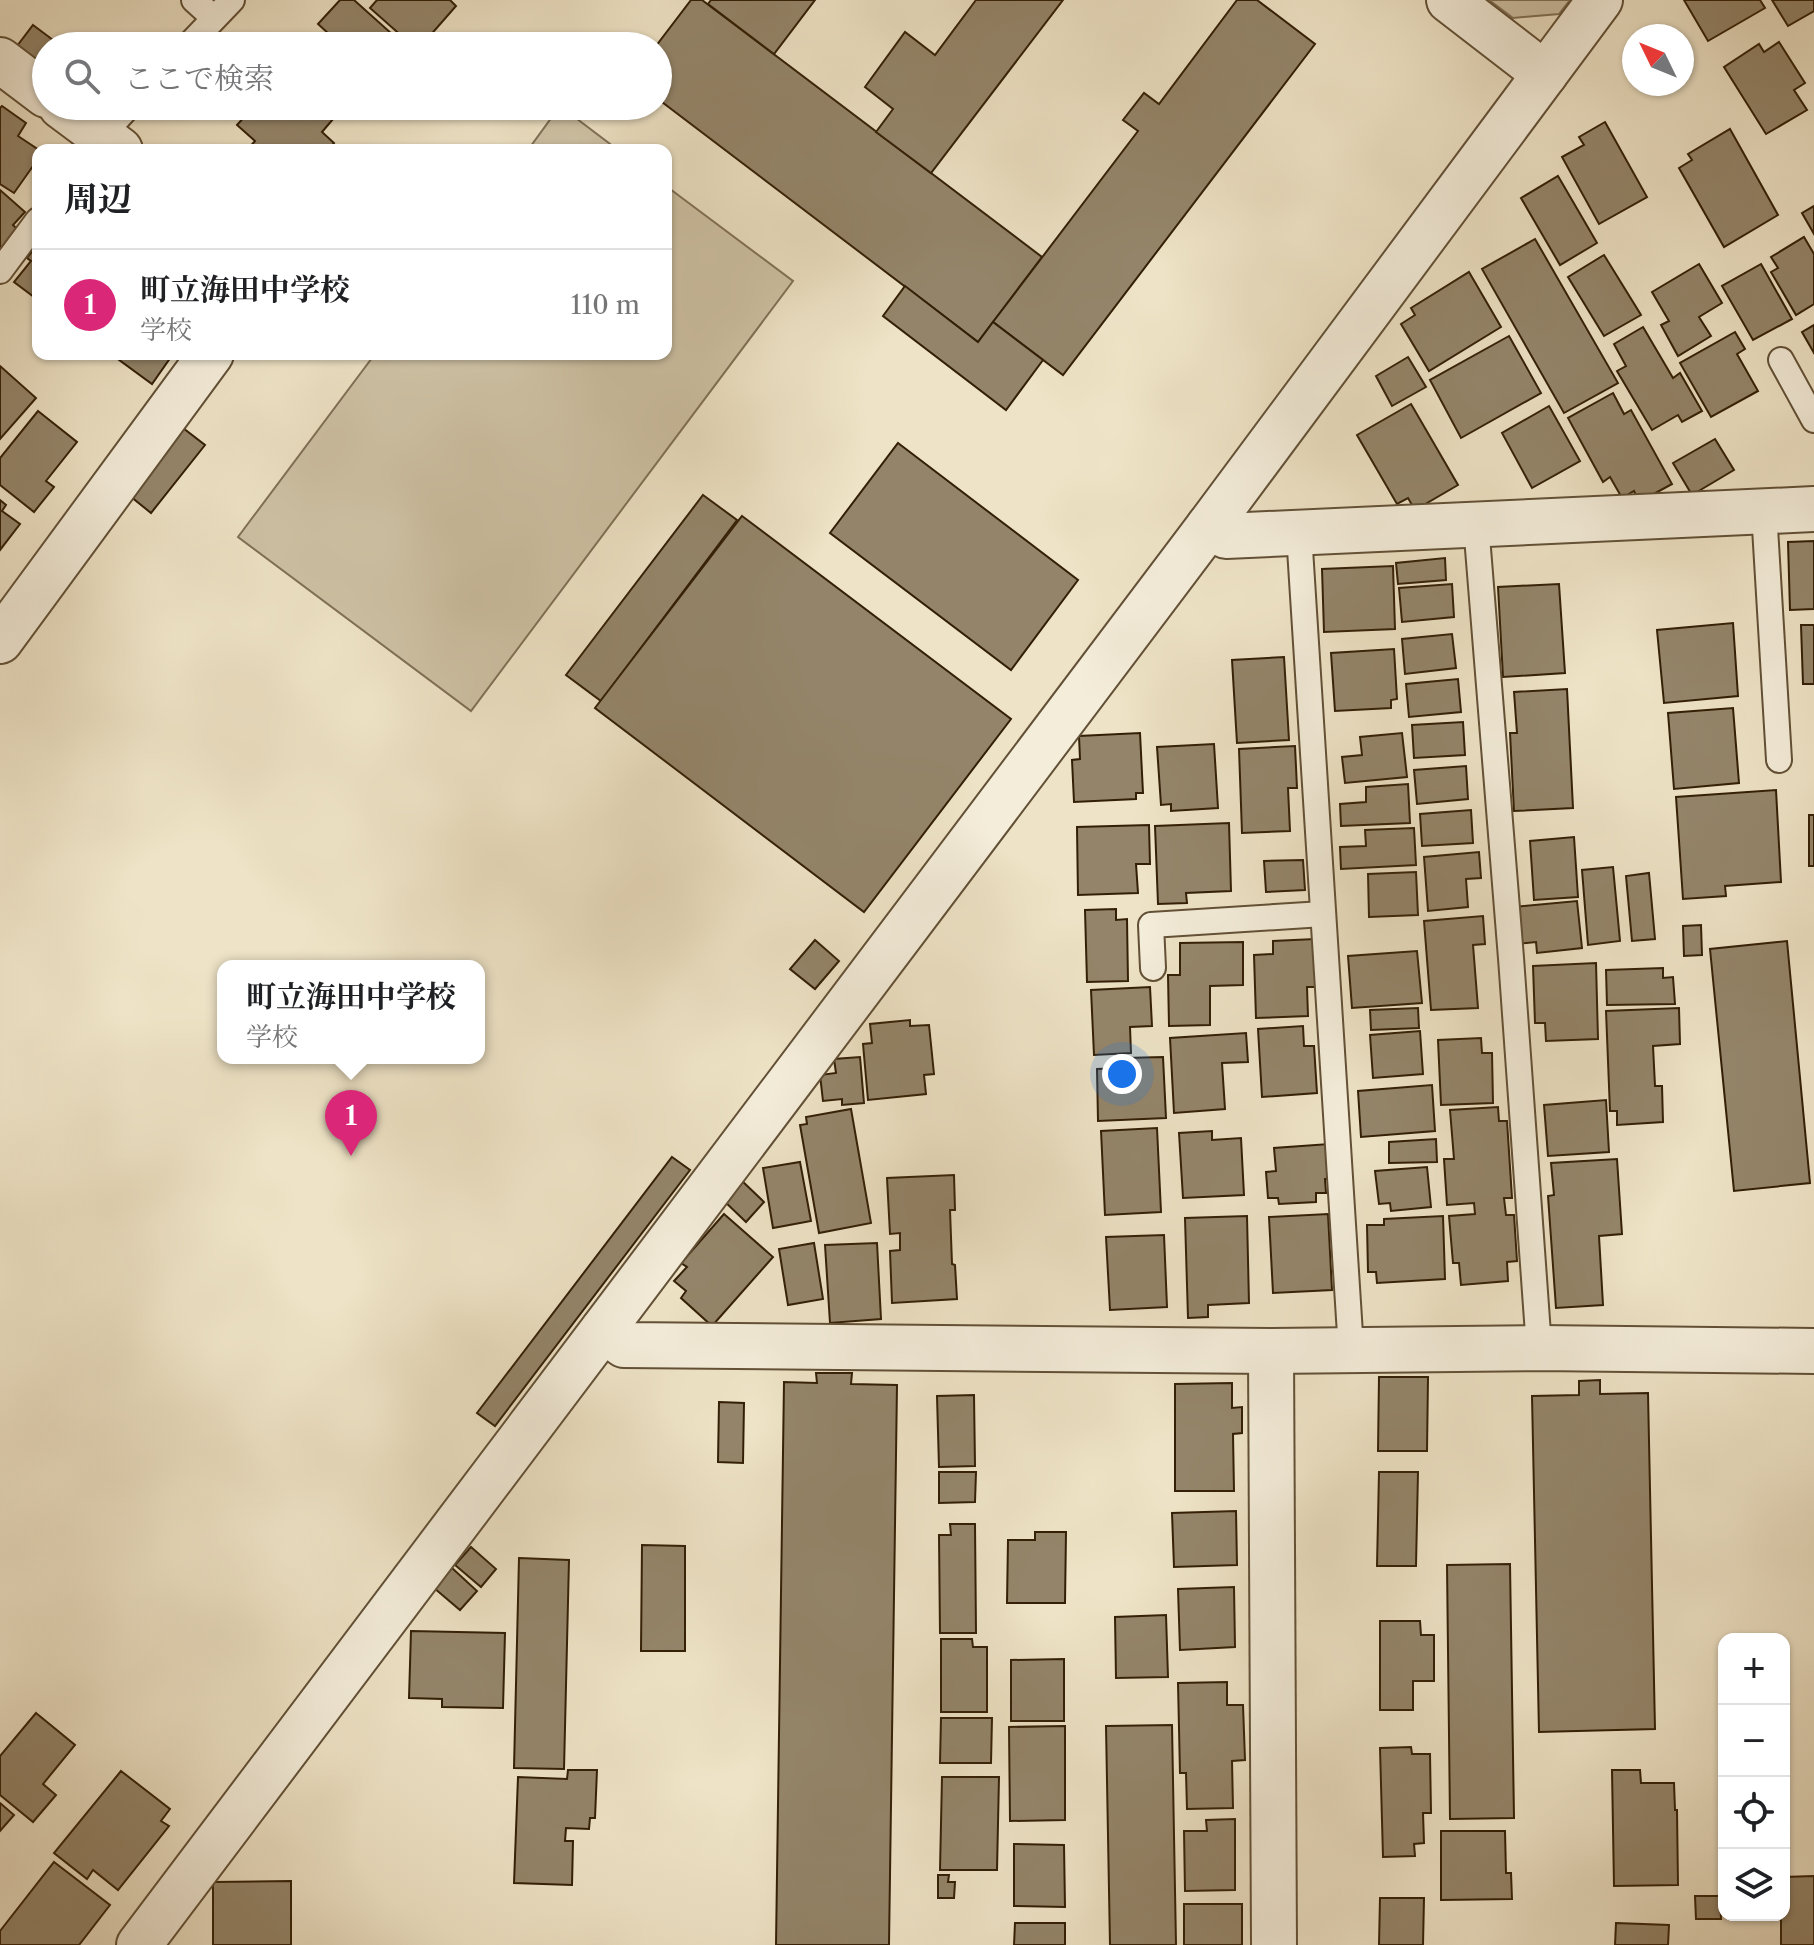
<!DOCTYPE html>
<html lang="ja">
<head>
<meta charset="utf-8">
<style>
	:root { --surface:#fff; --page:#f6f6f6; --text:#202124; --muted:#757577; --line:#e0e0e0; --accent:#db2777 }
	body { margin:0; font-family:"Libre Caslon Text","Noto Serif JP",serif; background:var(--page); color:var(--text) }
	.controls { position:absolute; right:24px; bottom:24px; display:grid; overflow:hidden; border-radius:16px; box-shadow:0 2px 6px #0004 }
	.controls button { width:72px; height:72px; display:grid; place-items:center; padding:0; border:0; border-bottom:2px solid var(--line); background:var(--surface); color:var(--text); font:40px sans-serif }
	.compass { position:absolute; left:1622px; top:24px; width:72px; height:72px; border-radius:50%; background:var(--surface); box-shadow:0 2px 6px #0004; rotate:313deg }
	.you { position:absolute; left:1122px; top:1074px; width:28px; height:28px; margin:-20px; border:6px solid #fff; border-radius:50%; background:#1a73e8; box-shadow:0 0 0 12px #1a73e833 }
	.badge { display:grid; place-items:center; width:52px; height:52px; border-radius:50%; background:var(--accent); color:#fff; font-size:26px; font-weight:700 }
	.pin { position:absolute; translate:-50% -66px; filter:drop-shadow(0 2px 4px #0008) }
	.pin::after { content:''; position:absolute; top:42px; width:28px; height:24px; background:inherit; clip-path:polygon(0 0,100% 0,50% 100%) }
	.popup { position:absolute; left:217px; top:960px; width:268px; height:104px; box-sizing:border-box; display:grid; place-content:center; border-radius:16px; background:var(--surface); filter:drop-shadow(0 2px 6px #0005); font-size:26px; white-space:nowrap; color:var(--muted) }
	.popup b { font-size:30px; color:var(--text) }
	.popup::after { content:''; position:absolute; left:50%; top:100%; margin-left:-16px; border:16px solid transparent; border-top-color:var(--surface) }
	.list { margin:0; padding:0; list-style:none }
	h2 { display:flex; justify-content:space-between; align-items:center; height:104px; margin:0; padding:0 32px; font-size:34px }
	h2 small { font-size:26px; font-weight:400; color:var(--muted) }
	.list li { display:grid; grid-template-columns:52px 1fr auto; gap:24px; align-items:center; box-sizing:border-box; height:112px; padding:0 32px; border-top:2px solid var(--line) }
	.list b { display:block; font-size:30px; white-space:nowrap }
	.list p { margin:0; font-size:26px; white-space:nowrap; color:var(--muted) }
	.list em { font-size:26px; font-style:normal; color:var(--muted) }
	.icon { flex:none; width:44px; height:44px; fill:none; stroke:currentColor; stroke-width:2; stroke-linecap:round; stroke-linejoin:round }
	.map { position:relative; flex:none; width:1814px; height:1945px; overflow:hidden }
	.search { position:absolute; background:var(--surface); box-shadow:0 2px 6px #0004; left:32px; top:32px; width:640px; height:88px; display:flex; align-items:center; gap:20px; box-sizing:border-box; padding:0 28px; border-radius:44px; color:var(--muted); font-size:30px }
	.panel { position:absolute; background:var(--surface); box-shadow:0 2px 6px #0004; left:32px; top:144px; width:640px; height:216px; border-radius:16px }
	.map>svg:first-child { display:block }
	.green { fill:#cec2a5; stroke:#807056; stroke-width:2 }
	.building { fill:#94856a; stroke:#331f06; stroke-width:2 }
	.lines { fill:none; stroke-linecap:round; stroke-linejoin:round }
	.lane-casing { stroke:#625036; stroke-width:28 }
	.street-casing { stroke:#625036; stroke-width:48 }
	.lane { stroke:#f4edda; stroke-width:24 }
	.street { stroke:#f4edda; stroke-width:44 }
</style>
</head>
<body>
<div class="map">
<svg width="1814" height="1945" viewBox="0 0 1814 1945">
	<rect width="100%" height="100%" fill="#eee3c6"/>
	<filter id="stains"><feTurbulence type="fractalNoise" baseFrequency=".0025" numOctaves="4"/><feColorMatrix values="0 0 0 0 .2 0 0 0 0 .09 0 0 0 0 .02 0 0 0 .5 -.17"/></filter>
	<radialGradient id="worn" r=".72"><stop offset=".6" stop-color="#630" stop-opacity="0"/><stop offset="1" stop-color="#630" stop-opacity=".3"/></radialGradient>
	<g class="green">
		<polygon points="1489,0 1570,0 1559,14 1513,18"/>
		<polygon points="560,106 618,150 528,150"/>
		<polygon points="666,186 793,281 471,711 238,537 375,354 666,354"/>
	</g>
	<g class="building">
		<polygon points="340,0 354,0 392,34 382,46 342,46 318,24"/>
		<polygon points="377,0 450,0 456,6 421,46 413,46 370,8"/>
		<polygon points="691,0 702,0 1042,257 978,342 658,99 658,46 656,46"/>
		<polygon points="711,0 815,0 774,54 708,4"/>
		<polygon points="976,0 1063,0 931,173 876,132 893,109 865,87 905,32 935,55"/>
		<polygon points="1237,0 1257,0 1315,44 1063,375 993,322 1138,131 1123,120 1144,93 1159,104"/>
		<polygon points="1684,0 1760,0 1765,8 1708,41"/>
		<polygon points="1772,0 1814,0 1814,11 1788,26"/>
		<polygon points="33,25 61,46 46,46 46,75 14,50"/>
		<polygon points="1779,42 1805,83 1794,90 1807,110 1766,134 1724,67 1759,44 1764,52"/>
		<polygon points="2,106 26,123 18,136 39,150 38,159 14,193 0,184 0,108"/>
		<polygon points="254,106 338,106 336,109 339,112 322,132 334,143 328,150 247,150 255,141 237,125"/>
		<polygon points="1605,122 1647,197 1599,224 1562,157 1584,145 1579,137"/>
		<polygon points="1730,129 1778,215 1724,247 1679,168 1692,160 1688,154"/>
		<polygon points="1558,176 1597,243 1560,265 1521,198"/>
		<polygon points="0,190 25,212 13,225 20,232 0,254"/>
		<polygon points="1814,206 1814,234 1802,213"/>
		<polygon points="1804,237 1814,254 1814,304 1796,315 1771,272 1778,268 1771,257"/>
		<polygon points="1535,239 1618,383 1564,413 1482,269"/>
		<polygon points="38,244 38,300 14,282 31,261 27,258"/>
		<polygon points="1604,255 1641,315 1604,336 1568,277"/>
		<polygon points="1699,264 1722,303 1699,317 1711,336 1678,356 1661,325 1669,321 1652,292"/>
		<polygon points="1761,264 1792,319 1753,340 1722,286"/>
		<polygon points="1469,272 1501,327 1429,371 1401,324 1415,315 1411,308"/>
		<polygon points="905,286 978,342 993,322 1043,360 1006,410 883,316"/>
		<polygon points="1814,325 1814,353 1802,332"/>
		<polygon points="1643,327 1673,378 1680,373 1702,411 1682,422 1678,415 1652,430 1617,371 1626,366 1614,344"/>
		<polygon points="1735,332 1745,349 1737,354 1758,391 1711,417 1680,363"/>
		<polygon points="1509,336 1541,393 1461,438 1430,380"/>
		<polygon points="111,354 173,354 152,384"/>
		<polygon points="1408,357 1426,387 1392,406 1376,376"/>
		<polygon points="0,366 36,398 0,439"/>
		<polygon points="1613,393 1624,414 1631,410 1672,484 1639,502 1634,491 1622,498 1610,477 1603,482 1568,418"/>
		<polygon points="1411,404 1458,485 1415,510 1408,498 1397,504 1357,435"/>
		<polygon points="1549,406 1580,461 1532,488 1502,433"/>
		<polygon points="38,411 77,442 46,481 54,487 34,512 0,485 0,458"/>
		<polygon points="183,428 205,445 151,513 130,496"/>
		<polygon points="1715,439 1734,470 1692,495 1673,463"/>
		<polygon points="898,443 1078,580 1011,670 830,533"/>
		<polygon points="703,495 737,520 601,701 566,675"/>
		<polygon points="0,500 6,505 2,511 20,524 0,550"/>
		<polygon points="742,516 1011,719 864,912 595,708"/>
		<polygon points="1814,541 1814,609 1790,610 1788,542"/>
		<polygon points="1445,558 1446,580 1398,584 1396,563"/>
		<polygon points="1393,566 1395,629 1324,632 1322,569"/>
		<polygon points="1452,584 1454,617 1402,622 1399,588"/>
		<polygon points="1559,584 1565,673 1503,677 1498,587"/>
		<polygon points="1733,623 1738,696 1664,703 1657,630"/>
		<polygon points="1801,625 1814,625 1814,684 1803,684"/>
		<polygon points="1452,634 1456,668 1405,674 1402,639"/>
		<polygon points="1394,649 1397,699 1391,700 1391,708 1335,711 1331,653"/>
		<polygon points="1284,657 1289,740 1237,743 1232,660"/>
		<polygon points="1458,679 1461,712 1409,717 1406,684"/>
		<polygon points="1567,689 1573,808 1514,811 1510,733 1517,733 1514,692"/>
		<polygon points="1733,708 1739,783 1674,789 1668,713"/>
		<polygon points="1463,722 1465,755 1414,758 1412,725"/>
		<polygon points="1140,733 1143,793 1136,793 1136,799 1074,802 1072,760 1080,759 1079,736"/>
		<polygon points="1402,733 1407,777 1345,783 1342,757 1362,755 1360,737"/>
		<polygon points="1214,744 1218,808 1171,811 1171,804 1161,805 1157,747"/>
		<polygon points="1295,746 1297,788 1288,788 1290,831 1242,833 1239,749"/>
		<polygon points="1466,766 1468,799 1417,804 1414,770"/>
		<polygon points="1408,784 1410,823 1341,826 1340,804 1366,802 1366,787"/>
		<polygon points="1776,790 1781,882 1725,886 1726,896 1683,899 1676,797"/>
		<polygon points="1471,810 1473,843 1422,846 1420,814"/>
		<rect x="1809" y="815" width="5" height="51"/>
		<polygon points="1229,823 1231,891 1186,893 1187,903 1158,904 1155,826"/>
		<polygon points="1149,825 1150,864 1136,864 1138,893 1078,895 1077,827"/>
		<polygon points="1414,828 1416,865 1341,869 1340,847 1366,846 1365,830"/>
		<polygon points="1574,837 1578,897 1534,900 1530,841"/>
		<polygon points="1479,852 1481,878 1466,879 1468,907 1428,911 1424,857"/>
		<polygon points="1303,860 1305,890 1266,892 1264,861"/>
		<polygon points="1613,867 1620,941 1588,945 1582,870"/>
		<polygon points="1416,872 1418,915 1369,917 1368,874"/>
		<polygon points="1649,873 1655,939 1632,941 1626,876"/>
		<polygon points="1577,901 1582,948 1537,953 1536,942 1517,944 1514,907"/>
		<polygon points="1116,909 1116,920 1127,919 1128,981 1087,982 1085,910"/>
		<polygon points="1483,916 1485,944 1473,945 1478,1008 1431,1010 1424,921"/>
		<polygon points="1701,925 1702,955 1684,956 1683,926"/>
		<polygon points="1315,939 1317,987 1307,987 1308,1016 1256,1018 1254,955 1273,954 1273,941"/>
		<polygon points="815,940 839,961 815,989 790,969"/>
		<polygon points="1787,941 1810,1183 1734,1191 1710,949"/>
		<polygon points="1243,942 1243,985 1210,986 1210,1025 1169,1026 1168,975 1180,975 1180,943"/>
		<polygon points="1417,951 1422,1003 1352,1008 1348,956"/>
		<polygon points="1596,963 1598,1039 1546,1041 1545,1023 1535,1023 1533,966"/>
		<polygon points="1663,968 1663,978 1673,977 1675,1004 1607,1005 1606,970"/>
		<polygon points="1150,987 1152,1026 1130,1027 1131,1053 1094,1055 1091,990"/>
		<polygon points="1418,1008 1419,1028 1371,1030 1370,1010"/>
		<polygon points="1679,1008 1680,1044 1653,1046 1655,1086 1662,1086 1663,1122 1617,1125 1617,1111 1610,1111 1606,1011"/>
		<polygon points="910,1020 910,1026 929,1025 934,1074 924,1075 926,1094 868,1100 863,1044 872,1043 870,1024"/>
		<polygon points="1303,1026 1304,1046 1314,1046 1317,1093 1262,1097 1258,1029"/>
		<polygon points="1420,1031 1423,1074 1373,1078 1370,1035"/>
		<polygon points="1246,1033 1248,1062 1222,1063 1225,1109 1174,1113 1170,1038"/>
		<polygon points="1481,1038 1482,1053 1492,1053 1493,1103 1441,1105 1438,1040"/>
		<polygon points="860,1057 864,1103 842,1105 842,1099 823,1101 820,1075 836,1073 834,1059"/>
		<polygon points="1163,1057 1166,1118 1098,1121 1097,1069 1124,1068 1124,1058"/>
		<polygon points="1432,1085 1435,1131 1361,1137 1358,1091"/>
		<polygon points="1606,1100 1609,1152 1548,1156 1544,1105"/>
		<polygon points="1498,1107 1499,1121 1507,1121 1512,1198 1504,1198 1506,1215 1514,1215 1517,1261 1507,1262 1508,1281 1461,1285 1459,1263 1453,1263 1449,1216 1475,1214 1474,1203 1447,1205 1444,1159 1454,1159 1450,1110"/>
		<polygon points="851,1109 871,1223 819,1233 800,1125 807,1124 806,1117"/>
		<polygon points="1157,1128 1161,1212 1105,1215 1101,1131"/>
		<polygon points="1212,1131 1212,1140 1241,1138 1244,1195 1183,1198 1179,1133"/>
		<polygon points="1436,1139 1437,1162 1389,1163 1389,1142"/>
		<polygon points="1329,1144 1331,1179 1325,1179 1326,1193 1316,1193 1316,1202 1279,1204 1278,1198 1268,1198 1266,1172 1276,1171 1274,1148"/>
		<polygon points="672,1157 690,1170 495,1426 477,1413"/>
		<polygon points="1617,1159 1622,1234 1599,1236 1603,1305 1556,1308 1548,1196 1554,1195 1551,1163"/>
		<polygon points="800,1162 811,1221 773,1228 763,1168"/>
		<polygon points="1427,1167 1431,1207 1391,1211 1390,1203 1379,1204 1375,1171"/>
		<polygon points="954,1175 955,1210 950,1210 952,1264 955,1265 957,1299 892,1303 890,1251 900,1250 900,1233 890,1234 887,1178"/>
		<polygon points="740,1179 764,1202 746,1222 722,1199"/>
		<polygon points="724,1214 773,1257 712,1326 681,1298 686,1291 674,1281 687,1267 681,1263"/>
		<polygon points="1328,1214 1332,1290 1273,1293 1269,1217"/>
		<polygon points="1247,1216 1249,1303 1208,1305 1208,1317 1188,1318 1185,1218"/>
		<polygon points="1443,1216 1445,1279 1377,1283 1376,1272 1368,1272 1367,1225 1384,1225 1384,1219"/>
		<polygon points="1164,1235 1167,1307 1110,1310 1106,1237"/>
		<polygon points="814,1243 823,1299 788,1305 779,1249"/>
		<polygon points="877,1243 881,1319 830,1323 825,1245"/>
		<polygon points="816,1373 852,1373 851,1384 897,1385 889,1945 776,1945 784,1382 817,1383"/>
		<polygon points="1379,1377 1428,1377 1427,1451 1378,1451"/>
		<polygon points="1600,1380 1600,1394 1648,1393 1655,1729 1539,1732 1532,1396 1579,1395 1579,1381"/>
		<polygon points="1232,1383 1232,1408 1242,1407 1242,1433 1233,1434 1234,1491 1175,1491 1175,1384"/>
		<polygon points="974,1395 975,1466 939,1467 937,1396"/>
		<polygon points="719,1402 744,1403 743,1463 718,1462"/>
		<polygon points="939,1472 976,1472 975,1502 939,1503"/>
		<polygon points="1379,1472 1418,1472 1416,1566 1377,1566"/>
		<polygon points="1236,1511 1237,1565 1174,1567 1172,1513"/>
		<polygon points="950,1524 975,1524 976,1633 940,1633 939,1535 951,1535"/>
		<polygon points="1035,1532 1066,1532 1065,1603 1007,1603 1008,1540 1035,1540"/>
		<polygon points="642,1545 685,1546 685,1651 641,1651"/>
		<polygon points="471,1547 496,1569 481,1587 455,1565"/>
		<polygon points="519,1558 569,1560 564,1769 514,1768"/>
		<polygon points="1510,1564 1514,1818 1450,1819 1447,1565"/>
		<polygon points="452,1568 477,1591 460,1610 434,1588"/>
		<polygon points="1234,1587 1235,1647 1180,1650 1178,1589"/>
		<polygon points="1166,1615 1168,1677 1116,1678 1115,1617"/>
		<polygon points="1380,1621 1420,1621 1421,1635 1434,1635 1434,1681 1413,1681 1413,1710 1380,1710"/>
		<polygon points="411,1631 505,1633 503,1708 442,1707 442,1699 409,1698"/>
		<polygon points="941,1639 972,1639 973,1647 987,1647 987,1712 941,1712"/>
		<polygon points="1064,1659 1064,1721 1011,1721 1011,1660"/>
		<polygon points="1227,1682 1227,1705 1243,1705 1245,1760 1232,1761 1233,1808 1187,1809 1186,1773 1180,1773 1178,1683"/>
		<polygon points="36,1713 75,1745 43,1784 56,1795 33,1822 0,1795 0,1756"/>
		<polygon points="941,1718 992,1718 991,1763 940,1763"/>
		<polygon points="1172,1725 1176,1945 1110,1945 1106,1726"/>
		<polygon points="1065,1726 1065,1820 1010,1821 1009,1727"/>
		<polygon points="1411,1747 1412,1754 1430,1754 1431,1813 1423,1813 1424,1843 1414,1844 1415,1856 1383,1857 1380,1748"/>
		<polygon points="568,1770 597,1770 595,1818 590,1818 589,1829 566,1828 565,1841 573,1841 572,1885 514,1883 518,1777 567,1779"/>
		<polygon points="1612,1770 1640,1770 1641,1783 1674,1783 1675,1810 1677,1810 1678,1885 1614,1886"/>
		<polygon points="121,1771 170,1809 161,1821 169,1826 118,1890 93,1870 87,1879 54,1853"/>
		<polygon points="942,1777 999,1777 997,1870 940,1870"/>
		<polygon points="0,1803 14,1815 0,1831"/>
		<polygon points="1235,1819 1235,1890 1185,1891 1184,1831 1207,1831 1206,1820"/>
		<polygon points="1441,1831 1505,1831 1506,1873 1511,1873 1512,1899 1441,1900"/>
		<polygon points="1014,1844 1064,1845 1065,1907 1014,1906"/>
		<polygon points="54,1862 110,1905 79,1945 0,1945 0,1931"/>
		<polygon points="938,1875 949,1875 948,1882 955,1882 954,1898 938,1898"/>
		<polygon points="1814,1876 1814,1945 1781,1945 1781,1915 1784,1915 1784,1877"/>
		<polygon points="291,1881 291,1945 213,1945 213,1882"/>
		<polygon points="1695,1896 1720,1896 1721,1919 1696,1919"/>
		<polygon points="1380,1898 1424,1898 1423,1945 1379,1945"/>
		<rect x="1184" y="1904" width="58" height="41"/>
		<polygon points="1015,1923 1065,1923 1065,1945 1014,1945"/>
		<polygon points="1616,1923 1669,1925 1668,1945 1615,1945"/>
	</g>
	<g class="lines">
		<defs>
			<g id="lane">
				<polyline points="194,0 214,18"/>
				<polyline points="188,46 232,0"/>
				<polyline points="96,142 129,106"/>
				<polyline points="0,271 38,220"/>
				<polyline points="1781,360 1814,420"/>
				<polyline points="1764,511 1779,760"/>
				<polyline points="1476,524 1511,958 1539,1348"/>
				<polyline points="1299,533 1351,1350"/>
				<polyline points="1153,968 1151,925 1323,914"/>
			</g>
			<g id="street">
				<polyline points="1449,0 1545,74"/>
				<polyline points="0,60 46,95"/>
				<polyline points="61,106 120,150"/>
				<polyline points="1209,526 1226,536 1814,509"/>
				<polyline points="0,641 211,354"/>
				<polyline points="603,1330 624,1345 1271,1351 1539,1348 1814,1351"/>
				<polyline points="1271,1351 1274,1945"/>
				<polyline points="139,1945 1209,526 1600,0"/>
			</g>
		</defs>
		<use href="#lane" class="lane-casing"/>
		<use href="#street" class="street-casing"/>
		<use href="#lane" class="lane"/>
		<use href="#street" class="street"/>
	</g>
	<rect width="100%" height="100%" filter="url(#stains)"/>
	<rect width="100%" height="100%" fill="url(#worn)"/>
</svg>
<div class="controls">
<button>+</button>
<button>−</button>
<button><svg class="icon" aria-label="locate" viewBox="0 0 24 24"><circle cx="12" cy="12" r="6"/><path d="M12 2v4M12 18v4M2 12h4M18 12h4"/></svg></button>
<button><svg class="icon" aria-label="layers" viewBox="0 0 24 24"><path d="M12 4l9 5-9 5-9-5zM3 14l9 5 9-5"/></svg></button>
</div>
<svg class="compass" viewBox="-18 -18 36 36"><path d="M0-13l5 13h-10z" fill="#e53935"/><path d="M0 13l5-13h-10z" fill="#757577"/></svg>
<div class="you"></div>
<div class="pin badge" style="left:351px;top:1156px">1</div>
<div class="popup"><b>町立海田中学校</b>学校</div>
<div class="search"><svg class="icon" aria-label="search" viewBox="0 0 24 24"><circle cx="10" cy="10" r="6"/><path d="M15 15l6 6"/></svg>ここで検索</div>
<section class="panel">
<h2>周辺<small></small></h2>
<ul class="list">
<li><span class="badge">1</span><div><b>町立海田中学校</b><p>学校</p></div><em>110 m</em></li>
</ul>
</section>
</div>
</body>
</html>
